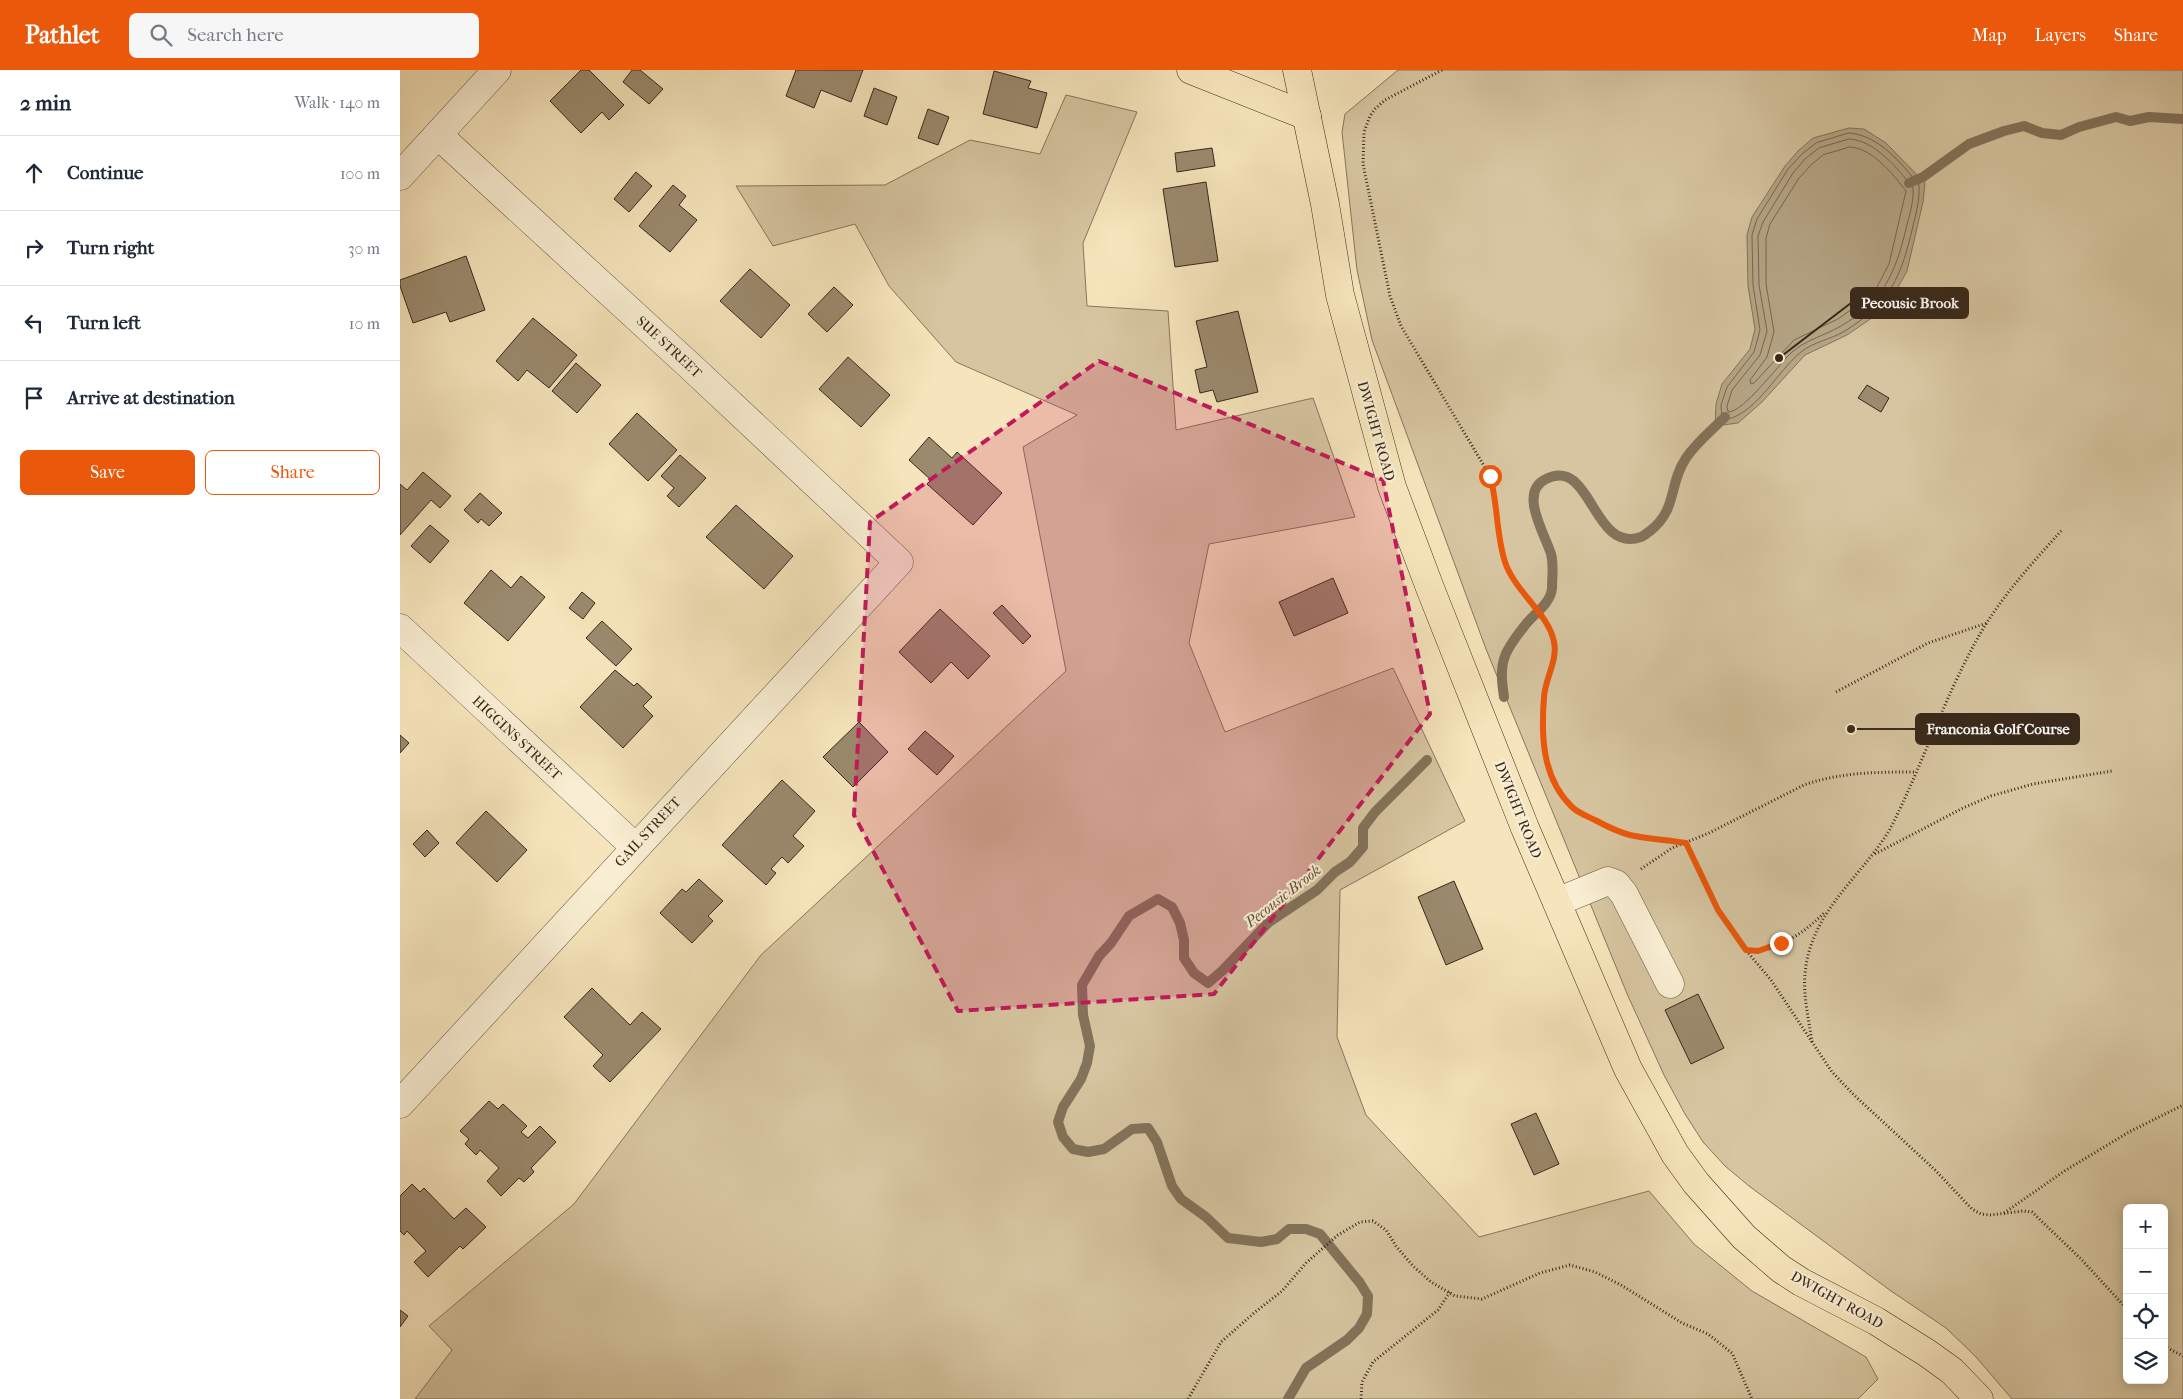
<!DOCTYPE html>
<html lang="en">
<head>
<meta charset="utf-8">
<style>
	:root { --surface:#fff; --page:#f6f6f7; --text:#1f2937; --muted:#747a83; --line:#e0e1e3; --accent:#ea580c }
	body { margin:0; font-family:"IM FELL French Canon",serif; background:var(--page); color:var(--text) }
	.controls { position:absolute; right:15px; bottom:15px; display:grid; overflow:hidden; border-radius:8px; box-shadow:0 2px 12px #0003 }
	.controls button { width:45px; height:45px; display:grid; place-items:center; padding:0; border:0; border-bottom:1px solid var(--line); background:var(--surface); color:var(--text); font:25px sans-serif }
	.stop { position:absolute; width:15px; height:15px; margin:-11px; border:4px solid #ea580c; border-radius:50%; background:#fff }
	.stop.end { background:#ea580c; border-color:#fff; box-shadow:0 1px 5px #0008 }
	.list { margin:0; padding:0; list-style:none }
	h2 { display:flex; justify-content:space-between; align-items:center; height:65px; margin:0; padding:0 20px; font-size:21px }
	h2 small { font-size:16px; font-weight:400; color:var(--muted) }
	.list li { display:grid; grid-template-columns:32px 1fr auto; gap:15px; align-items:center; box-sizing:border-box; height:75px; padding:0 20px; border-top:1px solid var(--line) }
	.list b { display:block; font-size:19px; white-space:nowrap }
	.list em { font-size:16px; font-style:normal; color:var(--muted) }
	.actions { display:flex; gap:10px; padding:15px 20px }
	.actions a { flex:1; padding:11px 0; border:1px solid var(--accent); border-radius:8px; text-align:center; font-size:18px; color:var(--accent) }
	.actions .main { background:var(--accent); color:#fff }
	.icon { flex:none; width:28px; height:28px; fill:none; stroke:currentColor; stroke-width:2; stroke-linecap:round; stroke-linejoin:round }
	.map { position:relative; flex:none; width:1783px; height:1329px; overflow:hidden }
	header { display:flex; align-items:center; gap:30px; box-sizing:border-box; height:70px; padding:0 25px; background:var(--accent); color:#fff }
	header strong { font-size:24px }
	nav { display:flex; gap:28px; margin-inline-start:auto; font-size:18px }
	.search { width:350px; height:45px; background:var(--page); display:flex; align-items:center; gap:12px; box-sizing:border-box; padding:0 18px; border-radius:8px; color:var(--muted); font-size:19px }
	main { display:flex }
	aside { flex:1; background:var(--surface) }
	.map>svg:first-child { display:block }
	.green { fill:#d6c5a0; stroke:#87765d; fill-rule:evenodd }
	.water { fill:#b5a585; stroke:#83735a }
	.lines { fill:none; stroke-linecap:round; stroke-linejoin:round }
	.shore { stroke:#766650; stroke-width:1 }
	.stream { stroke:#83735a; stroke-width:10 }
	.building { fill:#9b8a6e; stroke:#38281a }
	.minor-casing { stroke:#685742; stroke-width:29 }
	.major-casing { stroke:#38281a; stroke-width:29 }
	.path { stroke:#38281a; stroke-width:3; stroke-dasharray:1 2.5; stroke-linecap:butt }
	.minor { stroke:#f9eed3; stroke-width:28 }
	.major { stroke:#f6e5bc; stroke-width:28 }
	.route { stroke:#ea580c; stroke-width:6 }
	.marked { fill:#c2185b; fill-opacity:0.2; stroke:#c2185b; stroke-width:4; stroke-dasharray:10 6; stroke-linejoin:round }
	.labels { text-anchor:middle; dominant-baseline:central; stroke-width:4.5; stroke-linejoin:round; paint-order:stroke }
	.street-label { font-size:14px; fill:#38281a; stroke:#f9eed3 }
	.water-label { font-size:15px; font-style:italic; fill:#5e4e3a; stroke:#f9eed3 }
	.leader { fill:none; stroke:#38281a; stroke-width:2 }
	.callout-dot { fill:#38281a; stroke:#f9eed3; stroke-width:2 }
	.callout { fill:#38281a; stroke:#38281a; stroke-width:2 }
	.callout-label { font-size:15px; text-anchor:middle; font-weight:bold; fill:#fff }
</style>
</head>
<body>
<header>
<strong>Pathlet</strong>
<div class="search"><svg class="icon" aria-label="search" viewBox="0 0 24 24"><circle cx="10" cy="10" r="6"/><path d="M15 15l6 6"/></svg>Search here</div>
<nav><a>Map</a><a>Layers</a><a>Share</a></nav>
</header>
<main>
<aside>
<h2>2 min<small>Walk · 140 m</small></h2>
<ul class="list">
<li><svg class="icon" aria-label="ahead" viewBox="0 0 24 24"><path d="M12 20V5M6 11l6-6 6 6"/></svg><div><b>Continue</b></div><em>100 m</em></li>
<li><svg class="icon" aria-label="right" viewBox="0 0 24 24"><path d="M7 20v-9h11M14 6l5 5-5 5"/></svg><div><b>Turn right</b></div><em>30 m</em></li>
<li><svg class="icon" aria-label="left" viewBox="0 0 24 24"><path d="M17 20v-9H6M10 6l-5 5 5 5"/></svg><div><b>Turn left</b></div><em>10 m</em></li>
<li><svg class="icon" aria-label="arrive" viewBox="0 0 24 24"><path d="M6 21V4h12l-3 4 3 4H6"/></svg><div><b>Arrive at destination</b></div></li>
</ul>
<div class="actions"><a class="main">Save</a><a>Share</a></div>
</aside>
<div class="map">
<svg width="1783" height="1329" viewBox="0 0 1783 1329">
	<rect width="100%" height="100%" fill="#f6e5bc"/>
	<filter id="stains"><feTurbulence type="fractalNoise" baseFrequency=".004" numOctaves="4"/><feColorMatrix values="0 0 0 0 .2 0 0 0 0 .09 0 0 0 0 .02 0 0 0 .5 -.17"/></filter>
	<radialGradient id="worn" r=".72"><stop offset=".6" stop-color="#630" stop-opacity="0"/><stop offset="1" stop-color="#630" stop-opacity=".3"/></radialGradient>
	<g class="green">
		<path d="M 998,0 L 1783,0 L 1783,1329 L 1612,1329 L 1576,1287 L 1546,1258 L 1491,1221 L 1349,1116 L 1325,1096 L 1303,1072 L 1285,1044 L 1264,1005 L 1228,926 L 1086,579 L 972,270 L 957,200 L 942,62 L 945,44 ZM 1727,1138 L 1764,1138 L 1764,1310 L 1727,1310 Z"/>
		<polygon points="666,25 737,42 683,173 687,236 768,241 776,360 913,328 955,447 809,474 789,573 825,662 993,598 1065,751 940,820 937,967 966,1045 1079,1167 1249,1121 1294,1174 1352,1221 1466,1287 1478,1309 1458,1329 15,1329 52,1280 29,1256 174,1134 361,885 666,601 623,377 677,345 556,292 489,216 455,154 373,176 336,116 485,115 570,70 640,84"/>
	</g>
	<polygon class="water" points="1449,58 1464,59 1486,73 1525,113 1523,132 1507,201 1492,228 1479,243 1447,265 1405,285 1362,332 1338,353 1315,356 1316,334 1322,314 1350,279 1355,259 1348,216 1347,165 1352,147 1385,96 1398,81 1413,68"/>
	<g class="lines">
		<g class="shore">
			<path d="M 1449,63 C 1479,65 1502,94 1519,115 C 1520,129 1516,143 1513,156 C 1501,207 1491,232 1445,261 C 1432,269 1413,272 1401,282 C 1377,301 1354,348 1322,350 L 1321,335 L 1327,317 L 1354,282 L 1360,260 L 1353,215 L 1352,165 L 1357,149 L 1388,99 L 1401,85 L 1416,73 Z"/>
			<path d="M 1449,69 C 1475,70 1498,99 1513,118 C 1514,132 1509,146 1506,159 C 1495,204 1483,232 1441,256 C 1424,266 1405,270 1391,283 C 1378,295 1344,342 1328,342 L 1327,336 L 1332,320 L 1360,285 L 1367,261 L 1359,215 L 1358,166 L 1363,152 L 1393,103 L 1405,89 L 1419,78 Z"/>
			<path d="M 1450,77 C 1472,78 1493,104 1506,121 L 1489,194 L 1477,217 L 1466,229 L 1438,249 L 1394,270 L 1354,313 L 1351,314 L 1350,310 L 1367,287 L 1374,262 L 1366,214 L 1366,168 L 1370,154 L 1399,108 L 1411,95 L 1423,85 Z"/>
		</g>
		<g class="stream">
			<polyline points="1509,113 1523,107 1569,74 1604,61 1624,56 1642,63 1661,65 1679,57 1716,47 1730,51 1749,47 1783,49"/>
			<path d="M 1104,627 C 1102,613 1100,599 1105,586 C 1109,575 1119,563 1126,554 C 1135,543 1151,533 1152,518 C 1152,507 1154,494 1151,484 C 1145,464 1118,422 1146,409 C 1192,386 1192,484 1241,467 C 1244,466 1247,463 1250,461 C 1278,439 1268,415 1286,388 C 1297,372 1312,360 1325,347"/>
			<polyline points="888,1329 906,1298 947,1270 959,1258 967,1244 968,1226 960,1213 920,1164 906,1159 889,1159 877,1169 861,1172 828,1168 806,1147 781,1129 772,1116 757,1072 748,1058 732,1059 704,1079 688,1082 673,1079 663,1067 658,1052 663,1037 681,1009 687,993 690,976 683,945 682,915 699,886 711,873 729,846 758,829 772,837 780,853 784,870 784,888 794,903 808,913 822,901 869,852 917,820 935,802 950,792 963,777 963,758 975,742 1027,690"/>
		</g>
	</g>
	<g class="building">
		<polygon points="181,0 189,0 224,35 209,50 202,42 181,63 150,31"/>
		<polygon points="232,0 240,0 263,19 249,34 223,12"/>
		<polygon points="396,0 463,0 451,32 421,20 414,38 386,26"/>
		<polygon points="594,1 631,11 628,18 647,23 637,58 583,44"/>
		<polygon points="474,18 497,27 487,55 464,46"/>
		<polygon points="528,39 549,47 538,75 518,68"/>
		<polygon points="812,78 815,96 777,102 775,83"/>
		<polygon points="236,102 252,116 229,142 214,129"/>
		<polygon points="806,112 818,191 775,197 763,119"/>
		<polygon points="273,115 286,126 279,135 297,150 270,182 239,156"/>
		<polygon points="66,186 85,240 50,252 46,242 13,253 0,216 0,210"/>
		<polygon points="350,199 390,235 361,268 320,231"/>
		<polygon points="434,217 453,235 427,262 408,244"/>
		<polygon points="838,241 858,322 817,332 813,320 800,323 795,300 807,297 796,251"/>
		<polygon points="133,248 177,285 149,318 127,300 118,311 96,291"/>
		<polygon points="448,287 490,325 461,357 419,319"/>
		<polygon points="176,293 201,315 177,343 152,321"/>
		<polygon points="1467,315 1489,328 1481,342 1458,328"/>
		<polygon points="237,343 277,380 248,411 209,374"/>
		<polygon points="529,367 552,388 557,382 602,423 573,455 527,414 531,410 509,390"/>
		<polygon points="280,385 306,408 279,437 267,426 274,418 261,406"/>
		<polygon points="23,402 51,426 40,438 31,430 0,465 0,414 7,420"/>
		<polygon points="80,423 102,443 89,456 81,449 78,453 64,440"/>
		<polygon points="336,435 393,486 364,519 306,467"/>
		<polygon points="30,455 49,471 30,493 11,476"/>
		<polygon points="91,500 111,518 121,506 145,527 108,571 64,533"/>
		<polygon points="933,508 948,543 894,566 879,532"/>
		<polygon points="182,522 195,533 183,549 169,538"/>
		<polygon points="602,535 631,566 623,574 593,543"/>
		<polygon points="540,539 590,586 568,609 551,592 531,613 499,582"/>
		<polygon points="202,551 232,579 216,596 186,568"/>
		<polygon points="215,600 234,616 237,613 252,627 243,636 253,646 223,678 180,637"/>
		<polygon points="459,652 488,682 453,717 423,687"/>
		<polygon points="525,661 554,686 537,705 508,679"/>
		<polygon points="0,665 9,673 0,683"/>
		<polygon points="382,710 415,741 393,766 404,776 388,793 382,787 371,799 376,803 366,815 322,775"/>
		<polygon points="86,741 127,780 97,812 56,773"/>
		<polygon points="27,760 39,773 25,787 13,774"/>
		<polygon points="299,809 323,831 308,846 313,851 292,873 260,843 282,819 286,822"/>
		<polygon points="1054,811 1083,879 1046,895 1018,827"/>
		<polygon points="192,918 230,955 242,942 261,959 210,1012 193,996 203,985 164,947"/>
		<polygon points="1298,924 1324,978 1291,994 1265,940"/>
		<polygon points="89,1031 98,1039 103,1034 127,1056 121,1062 128,1068 140,1056 156,1072 131,1098 134,1102 124,1112 119,1108 101,1126 87,1111 99,1098 80,1080 76,1085 65,1074 69,1069 60,1061"/>
		<polygon points="1136,1043 1159,1094 1134,1105 1111,1054"/>
		<polygon points="12,1114 20,1122 24,1118 54,1149 66,1138 86,1157 63,1179 60,1176 28,1207 14,1192 26,1181 7,1161 4,1165 0,1161 0,1126"/>
		<polygon points="0,1240 8,1246 0,1257"/>
	</g>
	<g class="lines">
		<defs>
			<g id="minor">
				<polyline points="0,106 97,0"/>
				<polyline points="0,558 235,777"/>
				<polyline points="1157,832 1208,811 1216,814 1224,824 1270,914"/>
				<polyline points="0,1034 499,492 290,296 38,65"/>
			</g>
			<g id="major">
				<polyline points="791,0 907,46"/>
				<polyline points="897,0 925,134 940,225 992,417 1030,518 1125,758 1228,999 1275,1084 1296,1113 1344,1167 1381,1199 1401,1212 1476,1251 1527,1283 1552,1301 1579,1329"/>
			</g>
		</defs>
		<use href="#minor" class="minor-casing"/>
		<use href="#major" class="major-casing"/>
		<g class="path">
			<path d="M 1042,0 L 985,30 L 975,39 L 970,46 L 964,62 L 963,94 L 990,226 L 1001,256 L 1090,406 C 1098,434 1096,464 1105,492 C 1114,522 1149,544 1154,572 C 1158,590 1145,609 1143,627 C 1141,666 1142,708 1172,737 C 1178,743 1187,746 1195,750 C 1206,756 1218,762 1230,765 C 1248,769 1268,770 1286,773 L 1318,840 L 1339,872 L 1371,910 L 1432,1002 L 1454,1025 L 1535,1100 L 1572,1139 L 1581,1144 L 1591,1145 L 1623,1141 L 1632,1142 L 1681,1189 L 1727,1239"/>
			<polyline points="1436,622 1528,573 1587,553"/>
			<polyline points="1475,784 1563,738 1591,726 1633,714 1712,701"/>
			<path d="M 1241,799 L 1272,778 L 1309,763 L 1404,715 C 1440,702 1479,702 1516,702"/>
			<path d="M 1346,880 C 1376,882 1403,864 1424,843"/>
			<path d="M 1412,972 C 1409,950 1403,926 1405,904 C 1410,843 1459,809 1489,761 C 1522,697 1544,627 1580,564 C 1602,526 1633,492 1662,460"/>
			<polyline points="1604,1143 1666,1100 1729,1062 1783,1035"/>
			<polyline points="1764,1276 1783,1286"/>
			<polyline points="788,1329 821,1272 854,1243 882,1221 906,1193 938,1165 960,1152 973,1151 986,1160 996,1176 1013,1196 1031,1212 1055,1226 1082,1229 1140,1203 1170,1195 1195,1202 1221,1215 1282,1253 1308,1264 1332,1283 1352,1329"/>
			<polyline points="961,1329 962,1312 973,1292 1038,1240 1050,1222"/>
		</g>
		<use href="#minor" class="minor"/>
		<use href="#major" class="major"/>
	</g>
	<g class="lines">
		<path class="route" d="M 1090,406 C 1098,434 1096,464 1105,492 C 1115,522 1149,544 1154,572 C 1158,590 1145,609 1144,627 C 1141,666 1142,708 1172,737 C 1178,743 1187,746 1195,750 C 1206,756 1218,762 1230,765 C 1248,769 1268,770 1286,773 L 1318,840 L 1346,880 L 1358,881 L 1381,873"/>
	</g>
	<path class="marked" d="M 699,291 L 983,410 L 1030,644 L 814,924 L 558,941 L 454,745 L 470,452 Z"/>
	<g class="labels">
		<g class="street-label">
			<text transform="translate(269 277) rotate(43)">SUE STREET</text>
			<text transform="translate(976 361) rotate(74)">DWIGHT ROAD</text>
			<text transform="translate(117 668) rotate(43)">HIGGINS STREET</text>
			<text transform="translate(1118 740) rotate(68)">DWIGHT ROAD</text>
			<text transform="translate(248 762) rotate(-47)">GAIL STREET</text>
			<text transform="translate(1437 1230) rotate(29)">DWIGHT ROAD</text>
		</g>
		<g class="water-label">
			<text transform="translate(883 826) rotate(-38)">Pecousic Brook</text>
		</g>
	</g>
	<path class="leader" d="M1379 288L1451 233M1451 659L1516 659"/>
	<g class="callout-dot">
		<circle cx="1379" cy="288" r="5"/>
		<circle cx="1451" cy="659" r="5"/>
	</g>
	<g class="callout">
		<rect x="1451" y="218" width="117" height="30" rx="5"/>
		<rect x="1516" y="644" width="163" height="30" rx="5"/>
	</g>
	<g class="callout-label">
		<text x="1510" y="238">Pecousic Brook</text>
		<text x="1598" y="664">Franconia Golf Course</text>
	</g>
	<rect width="100%" height="100%" filter="url(#stains)"/>
	<rect width="100%" height="100%" fill="url(#worn)"/>
</svg>
<div class="controls">
<button>+</button>
<button>−</button>
<button><svg class="icon" aria-label="locate" viewBox="0 0 24 24"><circle cx="12" cy="12" r="6"/><path d="M12 2v4M12 18v4M2 12h4M18 12h4"/></svg></button>
<button><svg class="icon" aria-label="layers" viewBox="0 0 24 24"><path d="M12 4l9 5-9 5-9-5zM3 14l9 5 9-5"/></svg></button>
</div>
<div class="stop" style="left:1090px;top:406px"></div>
<div class="stop end" style="left:1381px;top:873px"></div>
</div>
</main>
</body>
</html>
